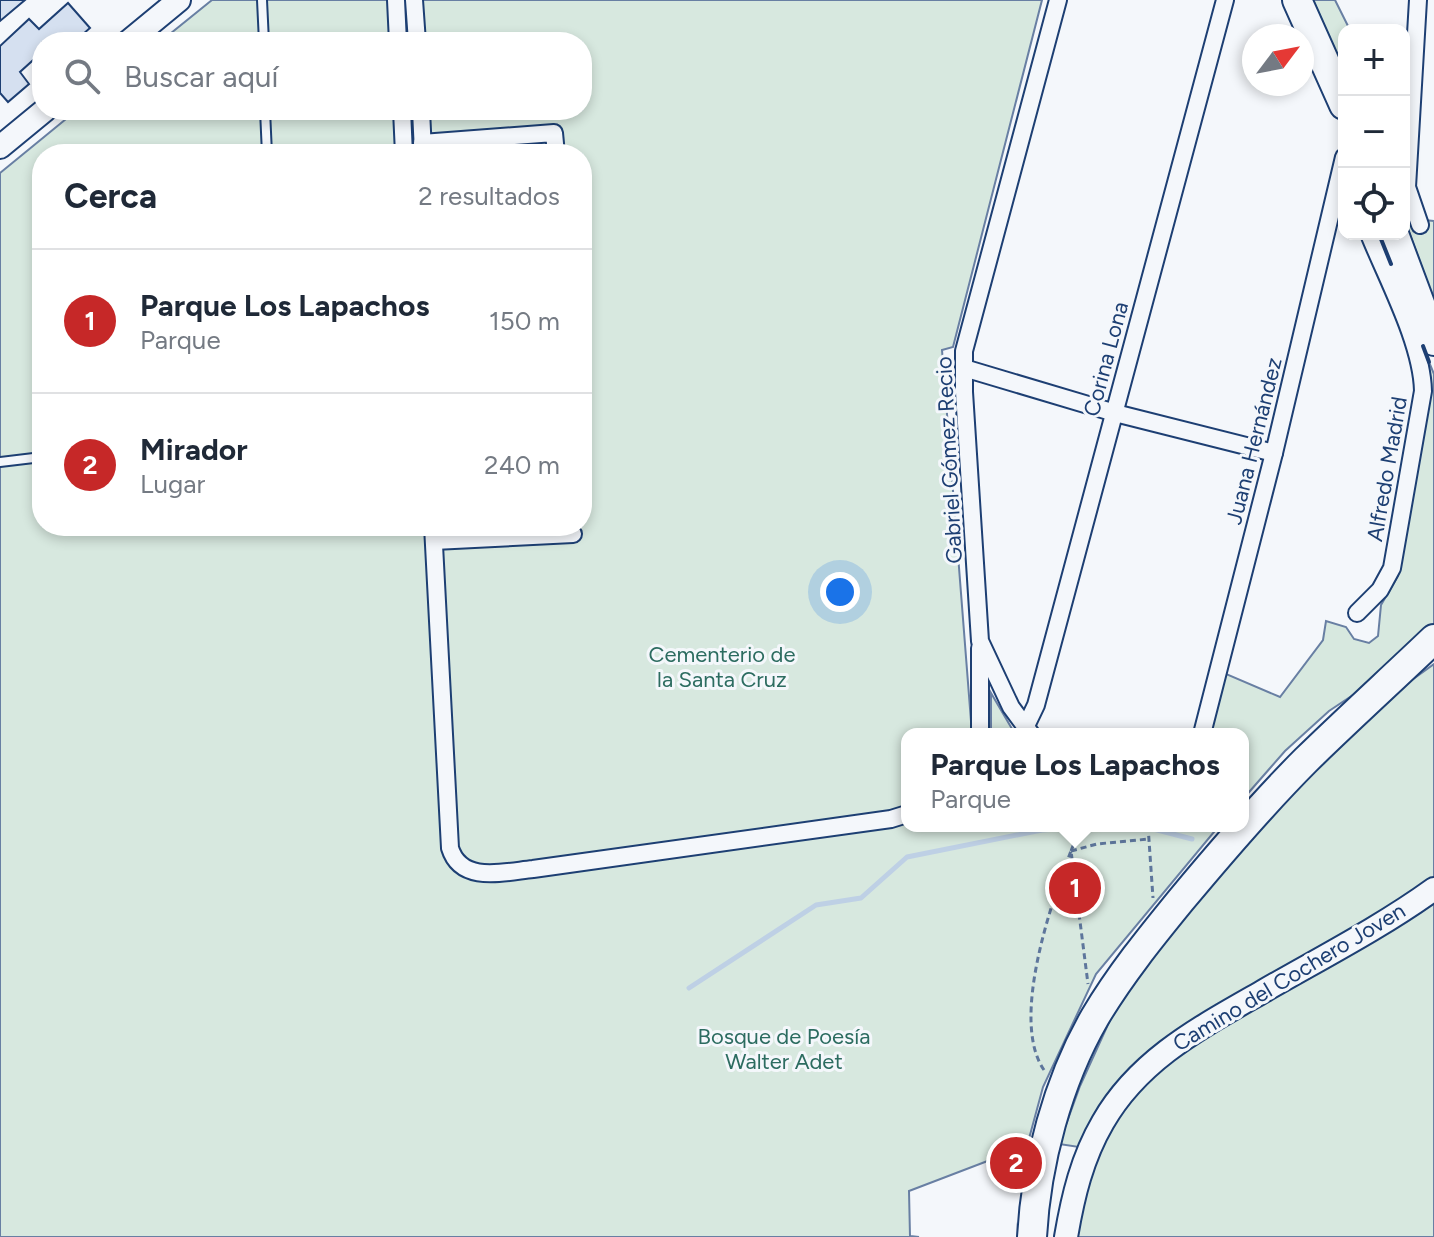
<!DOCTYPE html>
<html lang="es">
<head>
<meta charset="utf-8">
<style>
	:root { --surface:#fff; --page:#f2f2f3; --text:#1f2937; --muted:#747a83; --line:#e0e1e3; --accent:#c62828 }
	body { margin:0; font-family:Figtree,sans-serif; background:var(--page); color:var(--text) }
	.controls { position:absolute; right:24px; top:24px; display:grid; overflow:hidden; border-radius:16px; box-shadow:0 4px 12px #0003 }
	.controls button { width:72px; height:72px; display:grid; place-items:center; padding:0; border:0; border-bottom:2px solid var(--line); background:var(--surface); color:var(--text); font:40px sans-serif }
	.compass { position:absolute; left:1242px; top:24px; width:72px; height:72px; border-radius:50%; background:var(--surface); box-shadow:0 4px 12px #0003; rotate:58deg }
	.you { position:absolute; left:840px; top:592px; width:28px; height:28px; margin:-20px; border:6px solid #fff; border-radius:50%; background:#1a73e8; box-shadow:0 0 0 12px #1a73e833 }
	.badge { display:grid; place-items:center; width:52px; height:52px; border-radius:50%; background:var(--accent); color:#fff; font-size:26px; font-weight:700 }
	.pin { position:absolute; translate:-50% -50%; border:4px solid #fff; box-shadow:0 2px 8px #0006 }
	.popup { position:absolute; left:901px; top:728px; width:348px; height:104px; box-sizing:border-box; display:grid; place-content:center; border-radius:16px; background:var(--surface); filter:drop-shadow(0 2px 6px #0005); font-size:26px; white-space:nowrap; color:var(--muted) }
	.popup b { font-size:30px; color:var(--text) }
	.popup::after { content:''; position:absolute; left:50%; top:100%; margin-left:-16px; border:16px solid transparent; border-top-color:var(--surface) }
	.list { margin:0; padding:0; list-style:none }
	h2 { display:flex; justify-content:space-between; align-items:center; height:104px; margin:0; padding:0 32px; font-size:34px }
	h2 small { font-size:26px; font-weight:400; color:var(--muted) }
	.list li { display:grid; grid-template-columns:52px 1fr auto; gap:24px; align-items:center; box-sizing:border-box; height:144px; padding:0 32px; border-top:2px solid var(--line) }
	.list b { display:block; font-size:30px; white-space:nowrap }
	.list p { margin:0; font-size:26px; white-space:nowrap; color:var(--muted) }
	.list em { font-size:26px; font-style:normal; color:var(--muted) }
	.icon { flex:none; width:44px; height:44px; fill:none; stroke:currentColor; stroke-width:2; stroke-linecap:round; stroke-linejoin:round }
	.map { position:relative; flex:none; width:1434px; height:1237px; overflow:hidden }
	.search { position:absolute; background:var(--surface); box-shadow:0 4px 12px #0003; left:32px; top:32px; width:560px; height:88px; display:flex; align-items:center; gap:20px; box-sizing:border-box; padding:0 28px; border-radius:32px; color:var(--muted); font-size:30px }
	.panel { position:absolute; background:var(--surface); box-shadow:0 4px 12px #0003; left:32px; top:144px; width:560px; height:392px; border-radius:32px }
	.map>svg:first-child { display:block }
	.green { fill:#d7e8df; stroke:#687fa3; stroke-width:2; fill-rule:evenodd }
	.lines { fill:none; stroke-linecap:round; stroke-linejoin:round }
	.stream { stroke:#bed0e5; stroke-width:5 }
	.building { fill:#d5e0f0; stroke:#1d3f73; stroke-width:2 }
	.lane-casing { stroke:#1d3f73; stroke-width:12 }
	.street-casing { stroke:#1d3f73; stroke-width:20 }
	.secondary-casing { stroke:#1d3f73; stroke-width:26 }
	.highway-casing { stroke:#1d3f73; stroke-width:32 }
	.path { stroke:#5e769c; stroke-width:3; stroke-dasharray:6 4; stroke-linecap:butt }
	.lane { stroke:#f4f7fb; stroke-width:8 }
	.street { stroke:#f4f7fb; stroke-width:16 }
	.secondary { stroke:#f4f7fb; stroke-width:22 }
	.highway { stroke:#f4f7fb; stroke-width:28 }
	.wall { stroke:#1d3f73; stroke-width:4 }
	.labels { text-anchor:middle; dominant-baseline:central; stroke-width:6; stroke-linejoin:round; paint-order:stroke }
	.street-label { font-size:22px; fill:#1d3f73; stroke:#f4f7fb }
	.park-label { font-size:22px; fill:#2c6c60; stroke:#f4f7fb }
</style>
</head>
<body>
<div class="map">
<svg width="1434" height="1237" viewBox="0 0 1434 1237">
	<rect width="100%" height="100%" fill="#f4f7fb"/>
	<g class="green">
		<path d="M 212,0 L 1042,0 L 953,347 L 942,350 L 972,734 L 907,734 L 907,826 L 1219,826 L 1096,974 L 1043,1087 L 1027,1146 L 909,1191 L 910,1236 L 919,1237 L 0,1237 L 0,173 L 77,110 L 582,110 L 582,42 L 160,42 ZM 42,154 L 582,154 L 582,526 L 42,526 Z"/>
		<polygon points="1313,0 1335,0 1350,30 1344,30 1344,71"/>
		<polygon points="1404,191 1415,219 1434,221 1434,301 1404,218"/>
		<polygon points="1429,362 1434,374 1434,631 1371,683 1329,711 1285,751 1243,799 1243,734 1207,734 1224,673 1280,697 1323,640 1326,621 1346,627 1354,639 1369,643 1378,636 1381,605 1398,576 1428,392"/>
		<polygon points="1434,664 1434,1237 1069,1237 1086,1148 1059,1144 1080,1086 1121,996 1154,950 1310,767 1405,685"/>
		<polygon points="991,693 1015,734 991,734"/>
	</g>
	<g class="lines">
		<g class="stream">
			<polyline points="1142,826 1192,839"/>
			<polyline points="689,988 816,905 861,898 907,857 1042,830 1100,826"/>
		</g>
	</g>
	<g class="building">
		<polygon points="0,0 25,0 0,21"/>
		<polygon points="68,3 90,28 74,42 42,42 42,52 20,72 29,84 8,102 0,93 0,46 29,19 39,29"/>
	</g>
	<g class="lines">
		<defs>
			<g id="lane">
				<polyline points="262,0 264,42"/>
				<polyline points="265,110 267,154"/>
				<polyline points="0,462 42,457"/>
			</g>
			<g id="street">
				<polyline points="396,0 398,42"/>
				<polyline points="414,0 417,42"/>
				<polyline points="1418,0 1407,187 1420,225"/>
				<polyline points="402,110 404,154"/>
				<polyline points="421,110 423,152"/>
				<polyline points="422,143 554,133 556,154"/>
				<polyline points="964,368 1115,413 1274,453"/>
				<path d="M 433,526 L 450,848 C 461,884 504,872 533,869 L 891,819 L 907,814"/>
				<polyline points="434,541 573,534"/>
				<path d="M 1357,613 L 1380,590 L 1392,568 L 1423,391 C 1422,343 1387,279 1369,234"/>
				<polyline points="1025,728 1036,705 1225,0"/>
				<polyline points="980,734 980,648"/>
				<polyline points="1031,734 1011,707 980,641 964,392 964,351 1058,0"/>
				<polyline points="1202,734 1274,453 1344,157"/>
			</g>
			<g id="secondary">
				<polyline points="128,42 179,0"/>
				<polyline points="0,147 45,110"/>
				<path d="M 1066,1237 C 1073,1196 1082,1158 1103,1122 C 1139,1059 1201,1027 1262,992 C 1319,959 1380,928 1434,889"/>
			</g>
			<g id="highway">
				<polyline points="1297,0 1344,105"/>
				<polyline points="1394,234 1434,341"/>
				<path d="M 1032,1237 C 1036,1163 1058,1081 1095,1017 C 1120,975 1150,938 1181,900 C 1221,852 1262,804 1306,760 C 1348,719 1391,680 1434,639"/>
			</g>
		</defs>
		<use href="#lane" class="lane-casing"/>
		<use href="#street" class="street-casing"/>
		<use href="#secondary" class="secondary-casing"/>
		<use href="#highway" class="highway-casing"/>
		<g class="path">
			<polyline points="1148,826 1153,898"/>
			<polyline points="1071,851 1097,844 1149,839"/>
			<polyline points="1071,851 1081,826"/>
			<path d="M 1044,1070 C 1010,1021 1051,903 1071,851 L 1088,984"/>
		</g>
		<use href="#lane" class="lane"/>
		<use href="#street" class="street"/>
		<use href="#secondary" class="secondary"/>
		<use href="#highway" class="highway"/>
		<g class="wall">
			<polyline points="1379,234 1391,264"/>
			<polyline points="1423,346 1429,362"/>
		</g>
	</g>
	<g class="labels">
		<g class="street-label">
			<text transform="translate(1106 359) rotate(-75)">Corina Lona</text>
			<text transform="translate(1254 441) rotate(-76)">Juana Hernández</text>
			<text transform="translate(949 460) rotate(-93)">Gabriel Gómez Recio</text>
			<text transform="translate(1387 469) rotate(-80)">Alfredo Madrid</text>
			<text transform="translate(1289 977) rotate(-31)">Camino del Cochero Joven</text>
		</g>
		<g class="park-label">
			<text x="722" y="654">Cementerio de<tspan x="722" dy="25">la Santa Cruz</tspan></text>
			<text x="784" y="1036">Bosque de Poesía<tspan x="784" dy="25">Walter Adet</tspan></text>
		</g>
	</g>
</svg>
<div class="controls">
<button>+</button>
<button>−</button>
<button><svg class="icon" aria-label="locate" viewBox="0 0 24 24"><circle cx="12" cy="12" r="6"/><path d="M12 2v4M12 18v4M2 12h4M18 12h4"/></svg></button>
</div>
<svg class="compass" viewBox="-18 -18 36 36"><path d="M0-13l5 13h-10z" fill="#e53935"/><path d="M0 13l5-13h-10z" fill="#747a83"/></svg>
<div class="you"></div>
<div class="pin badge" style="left:1075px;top:888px">1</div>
<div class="popup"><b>Parque Los Lapachos</b>Parque</div>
<div class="pin badge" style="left:1016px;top:1163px">2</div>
<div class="search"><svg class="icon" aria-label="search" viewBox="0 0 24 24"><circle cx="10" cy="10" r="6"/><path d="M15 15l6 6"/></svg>Buscar aquí</div>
<section class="panel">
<h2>Cerca<small>2 resultados</small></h2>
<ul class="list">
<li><span class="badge">1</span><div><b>Parque Los Lapachos</b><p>Parque</p></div><em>150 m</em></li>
<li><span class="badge">2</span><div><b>Mirador</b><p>Lugar</p></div><em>240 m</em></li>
</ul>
</section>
</div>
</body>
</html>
